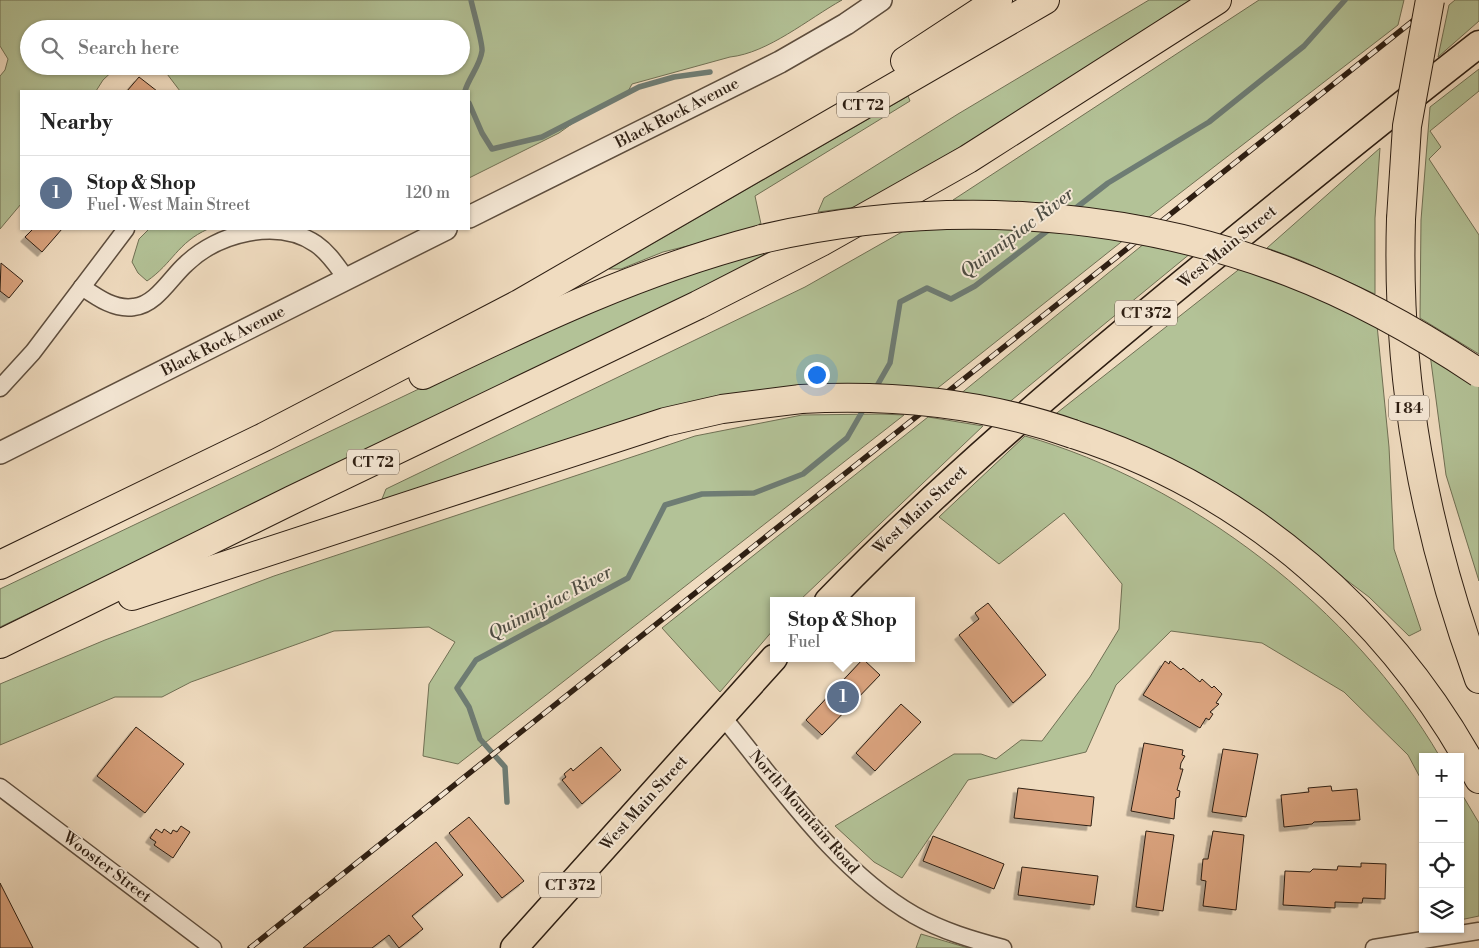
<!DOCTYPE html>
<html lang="en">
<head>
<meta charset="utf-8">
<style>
	:root { --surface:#fff; --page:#f2f2f2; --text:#222; --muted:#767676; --line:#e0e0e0; --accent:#db2777 }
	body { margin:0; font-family:"Libre Bodoni",serif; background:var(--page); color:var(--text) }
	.controls { position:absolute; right:15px; bottom:15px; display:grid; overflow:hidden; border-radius:0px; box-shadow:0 1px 4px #0004 }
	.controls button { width:45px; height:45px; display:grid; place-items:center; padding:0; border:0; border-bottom:1px solid var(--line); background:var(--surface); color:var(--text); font:25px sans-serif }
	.you { position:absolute; left:816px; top:374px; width:18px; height:18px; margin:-12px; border:4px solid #fff; border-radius:50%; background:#1a73e8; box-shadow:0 0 0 8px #1a73e833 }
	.badge { display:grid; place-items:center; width:32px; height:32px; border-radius:50%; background:var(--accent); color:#fff; font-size:16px; font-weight:700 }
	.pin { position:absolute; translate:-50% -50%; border:2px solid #fff; box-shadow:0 1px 5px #0006 }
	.popup { position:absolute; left:770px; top:597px; width:145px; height:65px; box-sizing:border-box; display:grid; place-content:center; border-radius:0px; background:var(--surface); filter:drop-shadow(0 1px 4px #0005); font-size:16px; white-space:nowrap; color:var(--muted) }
	.popup b { font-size:19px; color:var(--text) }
	.popup::after { content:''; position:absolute; left:50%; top:100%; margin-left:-10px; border:10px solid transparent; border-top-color:var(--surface) }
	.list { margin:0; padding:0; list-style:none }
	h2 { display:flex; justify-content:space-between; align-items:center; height:65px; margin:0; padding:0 20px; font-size:21px }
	h2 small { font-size:16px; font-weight:400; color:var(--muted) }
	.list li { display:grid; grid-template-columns:32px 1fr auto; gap:15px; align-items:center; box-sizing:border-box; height:75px; padding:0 20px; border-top:1px solid var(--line) }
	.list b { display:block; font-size:19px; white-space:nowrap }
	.list p { margin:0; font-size:16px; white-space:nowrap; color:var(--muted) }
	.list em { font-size:16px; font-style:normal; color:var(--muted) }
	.icon { flex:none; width:28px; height:28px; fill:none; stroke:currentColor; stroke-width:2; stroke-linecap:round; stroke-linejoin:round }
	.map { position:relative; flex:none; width:1479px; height:948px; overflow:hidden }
	.search { position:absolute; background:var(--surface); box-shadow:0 1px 4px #0004; left:20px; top:20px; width:450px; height:55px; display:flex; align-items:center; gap:12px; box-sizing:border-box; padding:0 18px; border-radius:28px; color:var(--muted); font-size:19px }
	.panel { position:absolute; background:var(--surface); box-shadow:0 1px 4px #0004; left:20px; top:90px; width:450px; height:140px; border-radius:0px }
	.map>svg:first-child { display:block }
	.green { fill:#b3c297; stroke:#707054 }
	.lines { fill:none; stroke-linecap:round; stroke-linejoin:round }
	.stream { stroke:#6e7c74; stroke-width:5.5 }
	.building { fill:#daa37e; stroke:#2d1e12; filter:url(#shadow) }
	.minor-casing { stroke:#5e4e3e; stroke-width:19 }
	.tertiary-casing { stroke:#5e4e3e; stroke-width:24 }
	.primary-casing { stroke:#2d1e12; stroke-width:29 }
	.motorway-casing { stroke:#2d1e12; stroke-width:30 }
	.minor { stroke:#f5e8d6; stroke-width:16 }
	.tertiary { stroke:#f5e8d6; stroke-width:21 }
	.primary { stroke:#f0dcc0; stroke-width:26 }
	.motorway { stroke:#f0dcc0; stroke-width:28 }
	.rail-casing { stroke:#2d1e12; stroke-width:5.5 }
	.rail { stroke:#f5e8d6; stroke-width:4; stroke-dasharray:11; stroke-linecap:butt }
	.motorway-bridge-casing { stroke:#2d1e12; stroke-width:30; stroke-linecap:butt }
	.motorway-bridge { stroke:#f0dcc0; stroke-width:28 }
	.labels { text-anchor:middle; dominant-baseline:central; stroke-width:4; stroke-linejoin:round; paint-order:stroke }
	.shield { fill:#f5e8d6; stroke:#695b4d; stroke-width:1 }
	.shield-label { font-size:15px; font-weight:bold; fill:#2d1e12 }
	.street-label { font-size:16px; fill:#2d1e12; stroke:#f5e8d6 }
	.water-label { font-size:18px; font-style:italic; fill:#4e4d43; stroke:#f5e8d6 }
</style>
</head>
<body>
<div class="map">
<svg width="1479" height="948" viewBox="0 0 1479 948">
	<defs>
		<filter id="shadow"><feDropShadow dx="-4.5" dy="4.5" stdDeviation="0" flood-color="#0004"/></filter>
	</defs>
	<rect width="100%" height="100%" fill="#f0dcc0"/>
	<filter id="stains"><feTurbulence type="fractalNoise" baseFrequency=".004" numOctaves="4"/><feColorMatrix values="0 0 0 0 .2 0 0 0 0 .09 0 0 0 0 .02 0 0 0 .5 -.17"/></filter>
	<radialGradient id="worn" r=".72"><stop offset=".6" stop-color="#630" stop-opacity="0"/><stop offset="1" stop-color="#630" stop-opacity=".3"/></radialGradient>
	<g class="green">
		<path d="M 0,0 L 842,0 C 808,19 768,53 730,57 L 632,84 L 626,95 L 580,118 L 559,133 L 469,178 L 469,91 L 180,91 L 161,66 L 461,66 L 461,29 L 29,29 L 29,66 L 118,66 L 103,80 L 96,91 L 21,91 L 21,204 L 0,229 L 0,76 L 5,70 L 8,59 L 0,46 Z"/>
		<polygon points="1149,0 1190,0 1042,97 863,206 818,212 824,198 958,114"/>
		<polygon points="1259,0 1404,0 1398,25 1149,217 1049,203 953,200"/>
		<polygon points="1455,0 1479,0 1479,21 1438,57 1449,5"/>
		<polygon points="1479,69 1479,91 1430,131 1441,147 1429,159 1479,235 1479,354 1420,318 1421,220 1430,107"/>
		<polygon points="908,96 910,101 755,196 761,224 759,224 760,228 663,252 621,269 609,269"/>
		<polygon points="1380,148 1375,218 1375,294 1300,260 1267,248"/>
		<polygon points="985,226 1125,239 934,391 872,387 417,494 382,499 386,489 805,287 909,228"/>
		<path d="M 149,229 L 208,229 C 177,243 173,263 147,281 L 138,273 L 132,262 L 139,239 Z"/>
		<polygon points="1145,243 1191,253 1007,404 959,395"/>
		<polygon points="764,249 763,259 671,308 0,627 0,589 536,333 634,291"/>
		<polygon points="1242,267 1312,293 1377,325 1389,447 1394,549 1421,630 1409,636 1369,597 1300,545 1053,416"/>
		<polygon points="1430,354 1479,386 1479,581 1446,475"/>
		<polygon points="880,414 904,415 458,764 423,756 429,684 455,642 429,627 334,631 191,682 162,697 115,697 0,745 0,684 105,640 274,576 695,436 802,415"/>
		<polygon points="928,417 983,426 799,601 774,601 774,629 720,692 662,628"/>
		<path d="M 1025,436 C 1189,483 1354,609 1440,757 L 1423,757 L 1423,783 L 1408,755 L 1344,692 L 1262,643 L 1171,631 L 1116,685 L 1086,752 L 968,780 L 902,878 L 874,862 L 835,826 L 954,754 L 981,754 L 996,759 L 1021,740 L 1042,741 L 1090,677 L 1119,629 L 1122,584 L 1064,513 L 999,564 L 939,517 Z"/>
		<polygon points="1460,791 1479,823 1479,916 1460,920"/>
		<polygon points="921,934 968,948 916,948"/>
	</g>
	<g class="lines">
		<g class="stream">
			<path d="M 465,91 C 469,77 480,66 482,51 C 483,44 473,10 471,0"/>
			<polyline points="469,103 482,133 492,149 542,137 639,87 674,77 710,72"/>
			<polyline points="1072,211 1108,183 1209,122 1304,46 1345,0"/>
			<polyline points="874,391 890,363 900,302 927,288 951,299 975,286 1051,228"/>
			<polyline points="507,802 505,767 480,739 469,707 457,688 476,660 628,578 665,505 702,494 754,493 803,474 847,438 866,405"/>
		</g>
	</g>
	<g class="building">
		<polygon points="139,77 157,91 127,91"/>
		<polygon points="33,229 62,229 42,252 25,237"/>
		<polygon points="1,263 23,281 9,298 0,291"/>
		<polygon points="988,603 1046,675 1013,703 959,635 979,619 975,613"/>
		<polygon points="863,659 880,675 822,735 806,720"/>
		<polygon points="1165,661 1169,664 1170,661 1181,670 1183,668 1200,682 1202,679 1212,688 1214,686 1222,694 1216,703 1219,704 1210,712 1213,714 1209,720 1206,718 1200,728 1143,695"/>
		<polygon points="901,704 921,722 875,771 856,753"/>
		<polygon points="136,727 184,764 145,813 97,776"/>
		<polygon points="1144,743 1183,750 1182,755 1185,756 1181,763 1180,769 1183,769 1177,790 1180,791 1179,797 1176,798 1174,819 1131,811"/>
		<polygon points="601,747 621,770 582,804 562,780 566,777 564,774 571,768 573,771"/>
		<polygon points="1223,749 1258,754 1246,817 1212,812"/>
		<polygon points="1331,786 1332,791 1357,789 1360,820 1314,822 1312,824 1284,827 1281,795 1309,792 1308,788"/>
		<polygon points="1018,788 1094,797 1091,826 1014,818"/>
		<polygon points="469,817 524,881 502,898 449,833"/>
		<polygon points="181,826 190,832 173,858 154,845 156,842 150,838 156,829 162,833 164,829 171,834 173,830 177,832"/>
		<polygon points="1146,831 1174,835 1163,911 1136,907"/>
		<polygon points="1213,831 1244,835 1236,910 1203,906 1206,881 1201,880 1203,859 1208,859"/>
		<polygon points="933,836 1004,864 994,889 923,861"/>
		<polygon points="436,842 463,875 412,916 423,929 399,948 389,935 372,948 303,948"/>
		<polygon points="1361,863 1386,864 1385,899 1363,898 1362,903 1335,902 1335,908 1283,905 1285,871 1310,872 1313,869 1337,870 1338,866 1361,867"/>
		<polygon points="1022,867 1098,876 1094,905 1018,895"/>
		<polygon points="0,883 33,948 0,948"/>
	</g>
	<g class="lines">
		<defs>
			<g id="minor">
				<path d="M 82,287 C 98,298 115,310 134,307 C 156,305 171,277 186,264 C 218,233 277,218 316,244 C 329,253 337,266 346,278"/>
				<polyline points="0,388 33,352 126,229"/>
				<path d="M 722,716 C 779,785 836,870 914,915 C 942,931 973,940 1003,948"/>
				<polyline points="0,787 213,948"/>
				<polyline points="1374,948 1479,931"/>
			</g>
			<g id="tertiary">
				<polyline points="469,217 780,62 846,24 881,0"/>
				<polyline points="0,453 446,229"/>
			</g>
			<g id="primary">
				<path d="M 828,601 C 943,482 1069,376 1197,271 C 1291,194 1384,118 1479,44"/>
				<polyline points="514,948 774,658"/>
			</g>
			<g id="motorway">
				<polyline points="905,61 998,0"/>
				<path d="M 1401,219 C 1396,381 1424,528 1479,679"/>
				<path d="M 423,375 C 535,321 642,270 762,239"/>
				<path d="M 1073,434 C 1248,490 1393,617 1479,779"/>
				<polyline points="0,565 264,437 519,304 1045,0"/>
				<polyline points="132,596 665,422 722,409 801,399"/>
				<polyline points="0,644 292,500 698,305 821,242 968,159 1217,0"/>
			</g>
		</defs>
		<use href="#minor" class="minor-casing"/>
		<use href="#tertiary" class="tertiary-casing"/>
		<use href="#primary" class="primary-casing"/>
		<use href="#motorway" class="motorway-casing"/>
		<use href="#minor" class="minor"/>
		<use href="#tertiary" class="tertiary"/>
		<use href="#primary" class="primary"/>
		<use href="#motorway" class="motorway"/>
		<defs>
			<polyline id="rail" points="250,948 1439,0"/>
		</defs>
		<use href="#rail" class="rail-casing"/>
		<use href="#rail" class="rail"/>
		<defs>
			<g id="motorway-bridge">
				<polyline points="1401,219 1407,126 1430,0"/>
				<path d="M 762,239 C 936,199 1122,208 1289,272 C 1357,298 1419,333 1479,373"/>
				<path d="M 801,399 C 893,394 985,403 1073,434"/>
			</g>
		</defs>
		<use href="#motorway-bridge" class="motorway-bridge-casing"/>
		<use href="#motorway-bridge" class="motorway-bridge"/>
	</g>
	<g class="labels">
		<g class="shield">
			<rect x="837" y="92.5" width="52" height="25" rx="4"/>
			<rect x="1115" y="300.5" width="62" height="25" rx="4"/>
			<rect x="1389" y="395.5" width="40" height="25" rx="4"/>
			<rect x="347" y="449.5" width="52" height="25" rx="4"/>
			<rect x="539" y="872.5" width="62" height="25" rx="4"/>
		</g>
		<g class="shield-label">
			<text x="863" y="105">CT 72</text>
			<text x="1146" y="313">CT 372</text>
			<text x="1409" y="408">I 84</text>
			<text x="373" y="462">CT 72</text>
			<text x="570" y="885">CT 372</text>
		</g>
		<g class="street-label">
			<text transform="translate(677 113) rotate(-27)">Black Rock Avenue</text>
			<text transform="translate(1227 247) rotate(-39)">West Main Street</text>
			<text transform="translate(223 341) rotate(-27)">Black Rock Avenue</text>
			<text transform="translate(920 510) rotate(-43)">West Main Street</text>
			<text transform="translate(644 803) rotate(-48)">West Main Street</text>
			<text transform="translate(804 812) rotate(49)">North Mountain Road</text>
			<text transform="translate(107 867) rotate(37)">Wooster Street</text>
		</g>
		<g class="water-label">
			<text transform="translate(1017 233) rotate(-37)">Quinnipiac River</text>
			<text transform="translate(550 603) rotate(-28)">Quinnipiac River</text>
		</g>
	</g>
	<rect width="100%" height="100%" filter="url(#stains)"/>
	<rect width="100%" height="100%" fill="url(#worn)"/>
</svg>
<div class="controls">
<button>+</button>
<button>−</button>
<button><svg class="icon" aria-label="locate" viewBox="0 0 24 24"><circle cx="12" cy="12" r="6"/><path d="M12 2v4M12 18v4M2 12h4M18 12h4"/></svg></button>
<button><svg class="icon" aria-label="layers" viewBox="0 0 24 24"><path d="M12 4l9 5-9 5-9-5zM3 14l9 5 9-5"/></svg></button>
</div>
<div class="you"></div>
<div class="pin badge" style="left:843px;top:697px;background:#5c6f8a">1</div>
<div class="popup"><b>Stop &amp; Shop</b>Fuel</div>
<div class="search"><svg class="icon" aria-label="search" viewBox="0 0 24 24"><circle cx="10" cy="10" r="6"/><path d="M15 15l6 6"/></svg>Search here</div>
<section class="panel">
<h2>Nearby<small></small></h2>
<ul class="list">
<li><span class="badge" style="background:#5c6f8a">1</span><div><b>Stop &amp; Shop</b><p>Fuel · West Main Street</p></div><em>120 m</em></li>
</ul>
</section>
</div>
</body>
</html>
